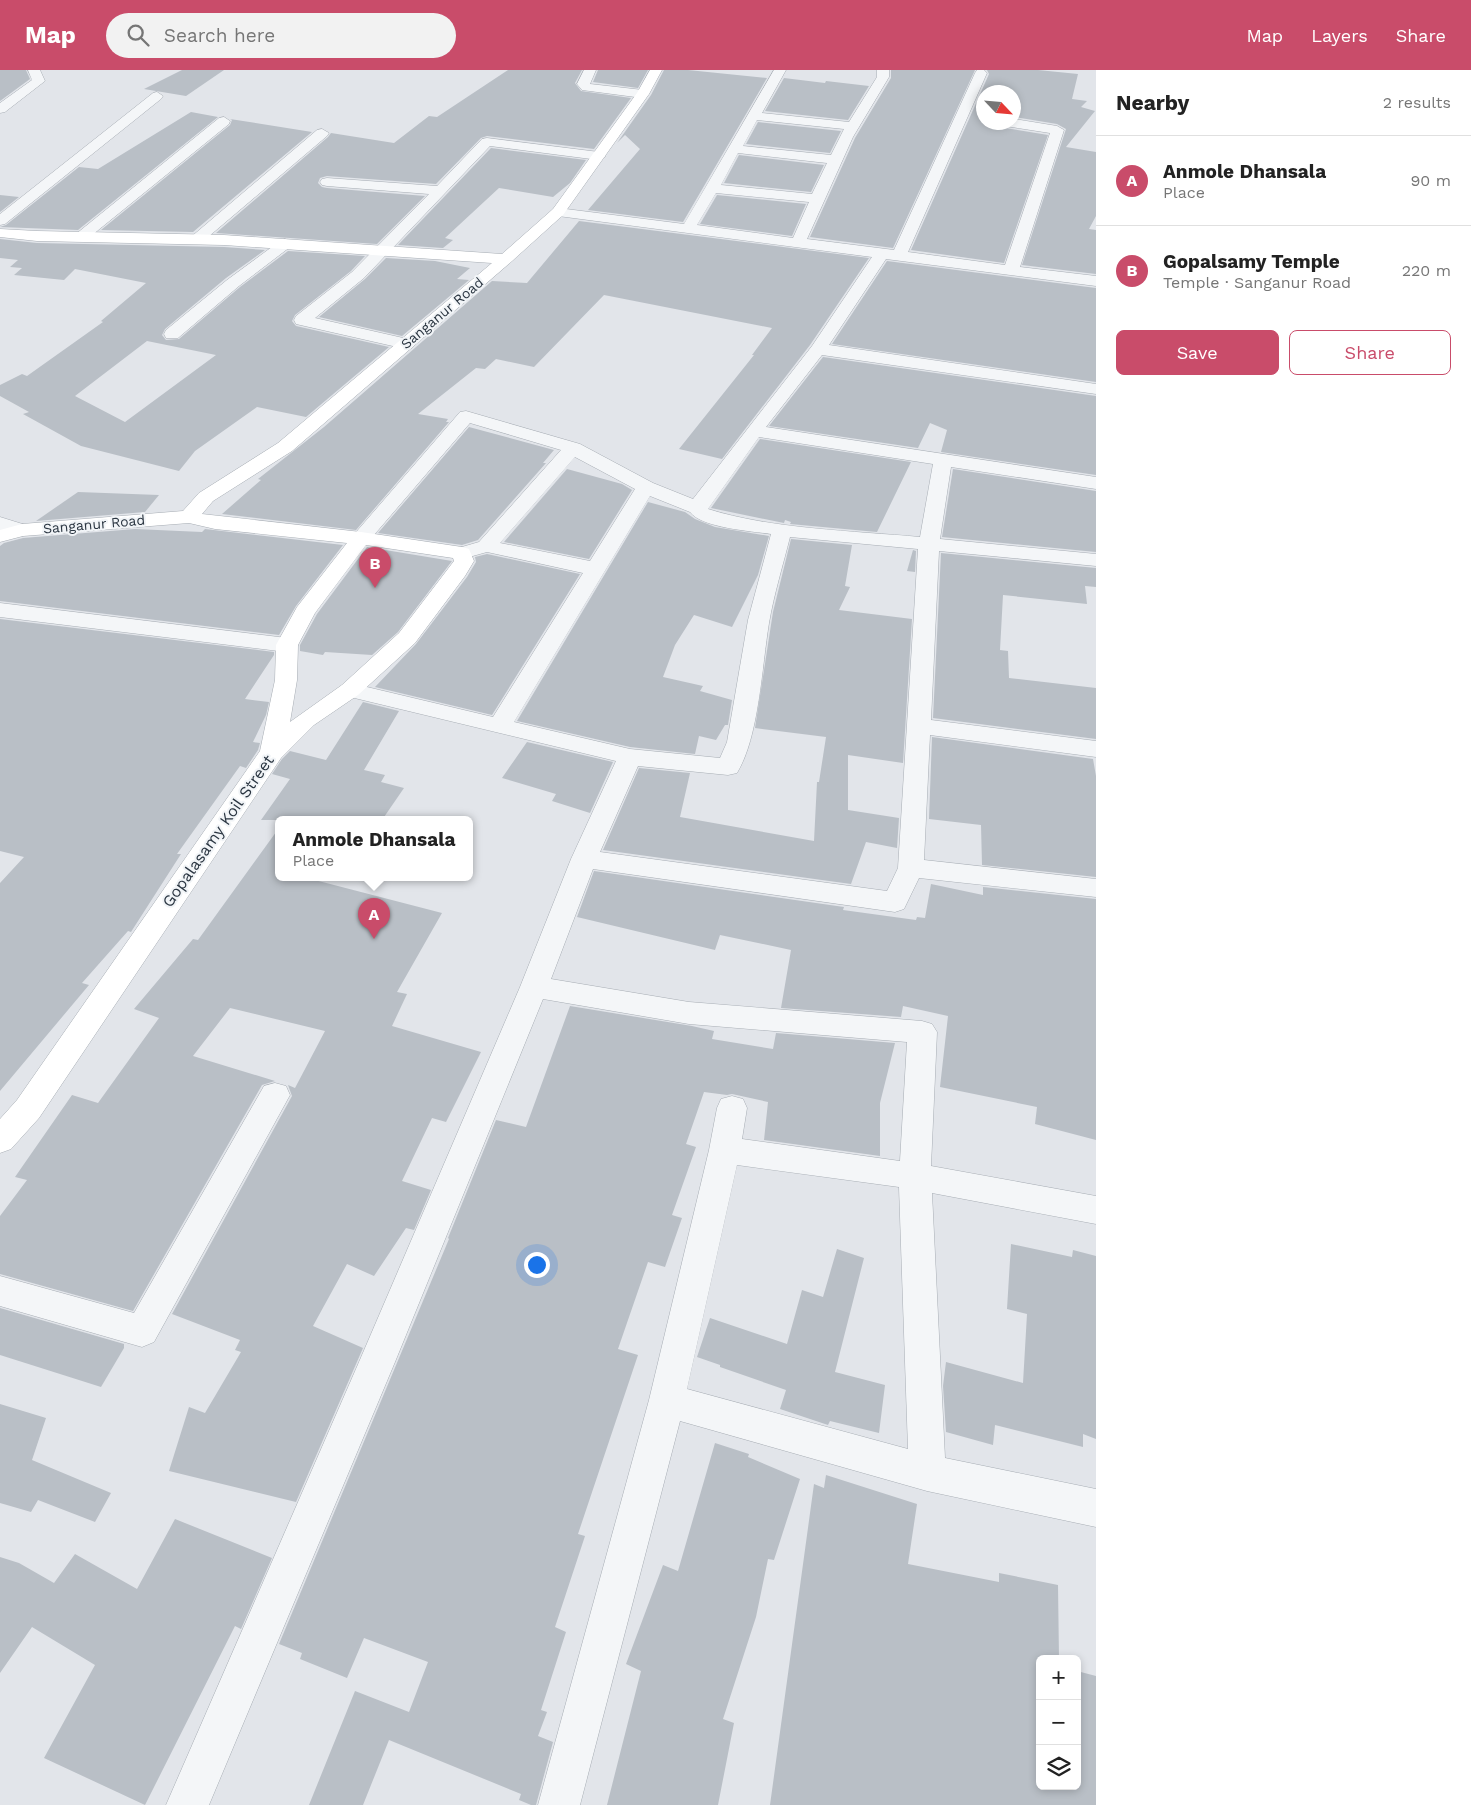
<!DOCTYPE html>
<html lang="en">
<head>
<meta charset="utf-8">
<style>
	:root { --surface:#fff; --page:#f2f2f2; --text:#222; --muted:#767676; --line:#e0e0e0; --accent:#c94c6a }
	body { margin:0; font-family:"Work Sans",sans-serif; background:var(--page); color:var(--text) }
	.controls { position:absolute; right:15px; bottom:15px; display:grid; overflow:hidden; border-radius:8px; box-shadow:0 2px 8px #0003 }
	.controls button { width:45px; height:45px; display:grid; place-items:center; padding:0; border:0; border-bottom:1px solid var(--line); background:var(--surface); color:var(--text); font:25px sans-serif }
	.compass { position:absolute; left:976px; top:15px; width:45px; height:45px; border-radius:50%; background:var(--surface); box-shadow:0 2px 8px #0003; rotate:116deg }
	.you { position:absolute; left:536px; top:1194px; width:18px; height:18px; margin:-12px; border:4px solid #fff; border-radius:50%; background:#1a73e8; box-shadow:0 0 0 8px #1a73e833 }
	.badge { display:grid; place-items:center; width:32px; height:32px; border-radius:50%; background:var(--accent); color:#fff; font-size:16px; font-weight:700 }
	.pin { position:absolute; translate:-50% -41px; filter:drop-shadow(0 1px 2px #0008) }
	.pin::after { content:''; position:absolute; top:26px; width:18px; height:15px; background:inherit; clip-path:polygon(0 0,100% 0,50% 100%) }
	.popup { position:absolute; left:275px; top:746px; width:198px; height:65px; box-sizing:border-box; display:grid; place-content:center; border-radius:8px; background:var(--surface); filter:drop-shadow(0 1px 4px #0005); font-size:16px; white-space:nowrap; color:var(--muted) }
	.popup b { font-size:19px; color:var(--text) }
	.popup::after { content:''; position:absolute; left:50%; top:100%; margin-left:-10px; border:10px solid transparent; border-top-color:var(--surface) }
	.list { margin:0; padding:0; list-style:none }
	h2 { display:flex; justify-content:space-between; align-items:center; height:65px; margin:0; padding:0 20px; font-size:21px }
	h2 small { font-size:16px; font-weight:400; color:var(--muted) }
	.list li { display:grid; grid-template-columns:32px 1fr auto; gap:15px; align-items:center; box-sizing:border-box; height:90px; padding:0 20px; border-top:1px solid var(--line) }
	.list b { display:block; font-size:19px; white-space:nowrap }
	.list p { margin:0; font-size:16px; white-space:nowrap; color:var(--muted) }
	.list em { font-size:16px; font-style:normal; color:var(--muted) }
	.actions { display:flex; gap:10px; padding:15px 20px }
	.actions a { flex:1; padding:11px 0; border:1px solid var(--accent); border-radius:8px; text-align:center; font-size:18px; color:var(--accent) }
	.actions .main { background:var(--accent); color:#fff }
	.icon { flex:none; width:28px; height:28px; fill:none; stroke:currentColor; stroke-width:2; stroke-linecap:round; stroke-linejoin:round }
	.map { position:relative; flex:none; width:1096px; height:1735px; overflow:hidden }
	header { display:flex; align-items:center; gap:30px; box-sizing:border-box; height:70px; padding:0 25px; background:var(--accent); color:#fff }
	header strong { font-size:24px }
	nav { display:flex; gap:28px; margin-inline-start:auto; font-size:18px }
	.search { width:350px; height:45px; background:var(--page); display:flex; align-items:center; gap:12px; box-sizing:border-box; padding:0 18px; border-radius:28px; color:var(--muted); font-size:19px }
	main { display:flex }
	aside { flex:1; background:var(--surface) }
	.map>svg:first-child { display:block }
	.building { fill:#b9bfc6; fill-rule:evenodd }
	.lines { fill:none; stroke-linecap:round; stroke-linejoin:round }
	.street-casing { stroke:#a7adb4; stroke-width:1 }
	.secondary-casing { stroke:#a7adb4; stroke-width:1 }
	.street { fill:#f4f6f8; fill-rule:evenodd }
	.secondary { fill:#fff; fill-rule:evenodd }
	.labels { text-anchor:middle; dominant-baseline:central; stroke-width:4; stroke-linejoin:round; paint-order:stroke }
	.far-street-label { font-size:14px; fill:#2a3541; stroke:#f1f4f7 }
	.street-label { font-size:16px; fill:#2a3541; stroke:#f1f4f7 }
</style>
</head>
<body>
<header>
<strong>Map</strong>
<div class="search"><svg class="icon" aria-label="search" viewBox="0 0 24 24"><circle cx="10" cy="10" r="6"/><path d="M15 15l6 6"/></svg>Search here</div>
<nav><a>Map</a><a>Layers</a><a>Share</a></nav>
</header>
<main>
<div class="map">
<svg width="1096" height="1735" viewBox="0 0 1096 1735">
	<rect width="100%" height="100%" fill="#e2e5ea"/>
	<g class="building">
		<polygon points="0,0 26,0 30,9 0,31"/>
		<polygon points="182,0 224,0 186,26 144,19"/>
		<polygon points="508,0 582,0 575,13 581,21 631,28 594,79 487,66 481,68 436,114 327,106 320,108 318,113 322,117 327,118 425,126 377,174 216,163 328,67 331,63 394,73 429,46 437,47"/>
		<polygon points="598,0 648,0 638,18 593,12"/>
		<polygon points="664,0 688,0 767,8 683,152 588,140 640,79 625,65 617,73 651,25"/>
		<polygon points="891,0 975,0 893,178 810,167 855,68 891,8"/>
		<polygon points="987,0 1038,0 1078,4 1072,29 1087,31 1081,37 1095,41 1066,77 1096,82 1096,146 1089,159 1096,160 1096,204 1022,195 1066,59 1057,54 1014,47 1014,22 984,22 984,52 997,52 1005,58 1048,65 1004,193 911,180 989,4"/>
		<polygon points="784,8 825,13 826,11 869,16 848,50 765,41"/>
		<polygon points="191,42 218,47 78,160 0,157 6,155 79,97 98,99"/>
		<polygon points="230,49 312,62 193,162 101,160 230,55 232,50"/>
		<polygon points="758,52 841,61 830,83 746,74"/>
		<polygon points="491,78 586,90 570,113 553,127 499,118 445,168 453,170 443,178 398,175"/>
		<polygon points="739,85 824,95 811,122 724,113"/>
		<polygon points="0,125 19,127 0,142"/>
		<polygon points="717,125 806,134 792,166 700,154"/>
		<polygon points="579,151 869,188 810,275 722,389 679,379 754,285 752,285 772,258 604,225 534,297 496,289 485,299 476,298 418,344 448,349 446,352 449,352 356,460 222,444 261,410 258,409 324,357 492,211 527,213"/>
		<path d="M 0,169 L 37,173 L 224,177 L 265,180 L 226,208 L 165,259 L 162,265 L 166,270 L 179,269 L 240,217 L 288,181 L 365,186 L 351,201 L 295,245 L 292,251 L 296,256 L 389,277 L 306,347 L 257,337 L 195,381 L 179,401 L 81,376 L 23,344 L 29,342 L 0,326 L 0,315 L 22,304 L 27,306 L 103,252 L 101,251 L 146,213 L 75,199 L 64,210 L 14,205 L 22,198 L 10,197 L 18,190 L 0,188 ZM 147,271 L 216,285 L 125,352 L 75,326 Z"/>
		<polygon points="386,188 435,191 470,198 457,209 469,210 402,266 319,247 365,209"/>
		<polygon points="887,191 1096,218 1096,312 832,274"/>
		<polygon points="823,287 1096,326 1096,405 941,382 947,360 930,353 918,378 769,356"/>
		<polygon points="469,357 554,380 543,393 546,393 478,470 462,475 378,463"/>
		<polygon points="760,369 911,392 877,462 790,454 791,452 785,450 784,453 711,438"/>
		<polygon points="567,399 622,414 632,420 589,489 504,472"/>
		<polygon points="953,399 1096,421 1096,482 942,467"/>
		<polygon points="78,422 159,425 145,442 36,451"/>
		<polygon points="648,432 685,442 695,449 715,457 769,466 758,505 732,557 694,545 675,575 663,607 703,616 700,621 732,630 728,655 725,655 716,670 699,666 695,684 630,677 517,651"/>
		<polygon points="135,459 202,462 205,459 343,475 296,536 279,565 0,531 0,476 4,473 23,468"/>
		<polygon points="791,469 852,475 845,516 850,517 839,540 912,549 903,693 848,685 848,740 899,748 897,778 866,772 851,814 603,780 639,698 690,703 680,747 814,771 817,712 819,712 826,667 755,658 773,542"/>
		<polygon points="367,477 452,491 398,562 372,585 325,582 323,585 300,581 300,575 317,544"/>
		<polygon points="913,480 916,481 915,502 907,501"/>
		<polygon points="941,483 1096,498 1096,517 1085,516 1087,534 1003,525 1000,580 1008,581 1009,608 1096,618 1096,669 933,648"/>
		<polygon points="487,484 580,504 492,645 375,617 416,574 467,507 476,492 475,487"/>
		<polygon points="0,549 274,582 274,585 245,629 269,632 266,645 253,672 260,673 258,680 246,698 240,696 177,784 181,784 131,862 128,861 82,913 89,915 0,1021 0,813 24,787 0,781"/>
		<polygon points="363,632 399,641 364,700 385,705 381,712 404,718 382,750 261,750 290,709 272,704 282,689 290,681 326,690"/>
		<polygon points="932,667 1093,689 1096,706 1096,807 982,795 981,755 929,749"/>
		<polygon points="527,672 613,692 590,743 552,731 556,724 502,708"/>
		<polygon points="279,758 279,808 307,808 442,843 397,922 407,924 392,956 481,982 446,1052 432,1048 402,1111 431,1120 414,1160 406,1158 374,1206 347,1194 313,1256 363,1278 296,1432 169,1401 189,1337 205,1343 241,1282 235,1280 240,1270 172,1244 292,1026 288,1015 295,1018 325,961 230,938 193,986 275,1011 262,1015 133,1241 0,1204 0,1146 27,1110 15,1107 72,1025 98,1033 159,948 134,939 193,869 198,870"/>
		<polygon points="594,801 844,837 843,840 916,850 917,847 925,848 931,814 983,825 983,817 1096,829 1096,1070 1035,1054 1037,1037 940,1017 948,946 903,936 901,947 781,938 791,880 720,865 715,880 577,847"/>
		<polygon points="570,936 692,956 714,961 712,969 773,979 776,963 895,973 880,1033 880,1086 764,1070 768,1032 732,1024 727,1025 704,1022 686,1074 696,1077 672,1145 682,1148 665,1197 648,1192 618,1279 638,1285 578,1464 585,1466 555,1557 566,1562 541,1640 547,1642 538,1666 553,1672 536,1735 531,1735 519,1730 521,1724 389,1670 363,1735 309,1735 355,1621 409,1642 428,1592 364,1568 347,1608 300,1589 302,1583 279,1574 449,1169 448,1168 496,1050 526,1057"/>
		<polygon points="1011,1174 1072,1187 1073,1180 1096,1186 1096,1369 1083,1364 1083,1377 995,1355 993,1375 946,1362 943,1316 946,1292 1023,1313 1027,1244 1007,1239"/>
		<polygon points="837,1179 864,1188 835,1302 885,1315 879,1363 830,1351 828,1355 780,1339 786,1320 720,1297 720,1295 697,1287 710,1248 787,1274 802,1220 823,1227"/>
		<polygon points="0,1238 124,1274 124,1278 101,1317 0,1285"/>
		<polygon points="0,1334 46,1348 32,1390 111,1423 95,1452 38,1430 31,1442 0,1433"/>
		<polygon points="715,1373 749,1384 748,1387 800,1409 774,1490 768,1489 756,1547 723,1649 734,1653 718,1735 607,1735 641,1601 626,1594 663,1495 678,1501"/>
		<polygon points="826,1405 917,1434 908,1494 999,1512 999,1503 1058,1515 1059,1589 1040,1589 1040,1716 1077,1716 1077,1601 1096,1606 1096,1735 770,1735 814,1414 824,1418"/>
		<polygon points="175,1449 272,1488 241,1559 235,1556 145,1735 44,1688 95,1595 32,1557 0,1603 0,1487 19,1493 54,1513 75,1484 137,1519"/>
	</g>
	<g class="lines">
		<defs>
			<g id="street">
				<polygon points="28,0 40,0 45,11 5,42 0,43 0,33 32,10"/>
				<polygon points="584,0 596,0 590,14 643,20 649,24 643,28 582,20 577,14"/>
				<path d="M 774,0 L 786,0 L 762,43 L 849,52 L 877,7 L 877,0 L 889,0 L 889,7 L 853,67 L 807,169 L 894,180 L 975,3 L 977,0 L 984,0 L 987,3 L 908,182 L 1005,195 L 1050,63 L 1005,56 L 999,52 L 1014,52 L 1014,49 L 1057,56 L 1064,60 L 1020,197 L 1096,206 L 1096,216 L 886,189 L 829,275 L 1096,314 L 1096,324 L 822,285 L 766,357 L 1096,407 L 1096,419 L 951,397 L 940,469 L 1096,484 L 1096,496 L 939,481 L 931,650 L 1096,671 L 1096,687 L 930,665 L 924,790 L 1096,809 L 1096,827 L 919,808 L 904,839 L 895,842 L 593,799 L 551,909 L 689,932 L 922,951 L 932,954 L 937,962 L 931,1096 L 1096,1126 L 1096,1154 L 932,1123 L 945,1388 L 1096,1419 L 1096,1457 L 927,1421 L 680,1351 L 580,1735 L 538,1735 L 649,1330 L 709,1080 L 717,1038 L 721,1029 L 732,1026 L 743,1029 L 747,1038 L 742,1069 L 900,1091 L 907,972 L 689,954 L 543,929 L 395,1292 L 209,1735 L 166,1735 L 359,1292 L 520,917 L 571,789 L 616,691 L 342,625 L 338,620 L 342,615 L 350,613 L 493,647 L 583,503 L 487,482 L 462,489 L 455,487 L 452,483 L 455,479 L 479,472 L 561,380 L 470,353 L 368,472 L 361,474 L 354,472 L 351,468 L 460,342 L 466,341 L 580,374 L 653,413 L 693,429 L 812,276 L 872,187 L 558,146 L 553,145 L 551,142 L 553,139 L 558,138 L 684,154 ZM 757,50 L 844,59 L 831,85 L 743,76 ZM 738,83 L 827,93 L 812,124 L 721,115 ZM 716,123 L 809,132 L 793,168 L 697,155 ZM 759,367 L 933,394 L 920,467 C 854,461 771,459 708,439 ZM 575,387 L 635,419 L 590,491 L 500,473 ZM 650,426 L 690,442 C 702,458 751,461 771,464 L 748,550 L 727,672 L 720,688 L 630,679 L 514,652 ZM 790,467 L 918,479 L 898,798 L 887,821 L 600,782 L 638,696 L 728,705 L 737,703 C 759,667 762,596 769,553 C 774,524 783,495 790,467 ZM 737,1095 L 899,1117 L 908,1379 L 687,1319 Z"/>
				<polygon points="157,22 163,26 161,29 5,154 0,155 0,144 153,23"/>
				<polygon points="224,47 230,51 229,54 86,170 76,170 73,167 76,164 219,48"/>
				<polygon points="322,59 329,63 327,66 201,173 191,173 188,170 191,167 317,60"/>
				<polygon points="487,68 599,82 606,86 599,90 490,76 364,208 315,248 412,270 414,274 412,278 406,279 296,254 294,250 296,246 352,202 429,124 327,116 322,115 320,112 322,109 327,108 437,116 482,69"/>
				<polygon points="285,169 290,171 293,174 290,177 239,216 178,268 166,268 164,264 166,260 227,210 280,171"/>
				<polygon points="0,447 29,456 32,460 29,464 22,466 0,460"/>
				<polygon points="0,533 287,568 295,570 298,575 295,580 287,582 0,547"/>
				<polygon points="275,1013 286,1016 290,1025 154,1272 142,1277 0,1236 0,1206 134,1243 264,1016"/>
			</g>
			<path id="secondary" d="M 650,0 L 662,0 L 649,24 L 563,145 L 511,192 L 292,381 L 213,431 L 202,444 L 361,462 L 462,477 L 469,479 L 474,491 L 465,506 L 415,573 L 358,625 L 314,655 L 281,688 L 39,1048 L 11,1079 L 0,1083 L 0,1049 L 17,1030 L 260,681 L 275,610 L 276,575 L 297,537 L 347,473 L 215,459 L 189,453 L 23,466 L 0,472 L 0,460 L 22,454 L 183,441 L 199,423 L 278,373 L 492,193 L 224,175 L 37,171 L 0,167 L 0,159 L 37,161 L 224,165 L 502,184 L 553,139 L 637,23 ZM 366,475 L 453,488 L 454,491 L 399,563 L 342,615 L 290,652 L 297,610 L 298,575 L 315,543 Z"/>
		</defs>
		<use href="#street" class="street-casing"/>
		<use href="#secondary" class="secondary-casing"/>
		<use href="#street" class="street"/>
		<use href="#secondary" class="secondary"/>
	</g>
	<g class="labels">
		<g class="far-street-label">
			<text transform="translate(442 243) rotate(-40)">Sanganur Road</text>
			<text transform="translate(94 454) rotate(-5)">Sanganur Road</text>
		</g>
		<g class="street-label">
			<text transform="translate(218 761) rotate(-55)">Gopalasamy Koil Street</text>
		</g>
	</g>
</svg>
<div class="controls">
<button>+</button>
<button>−</button>
<button><svg class="icon" aria-label="layers" viewBox="0 0 24 24"><path d="M12 4l9 5-9 5-9-5zM3 14l9 5 9-5"/></svg></button>
</div>
<svg class="compass" viewBox="-18 -18 36 36"><path d="M0-13l5 13h-10z" fill="#e53935"/><path d="M0 13l5-13h-10z" fill="#767676"/></svg>
<div class="you"></div>
<div class="pin badge" style="left:374px;top:869px">A</div>
<div class="popup"><b>Anmole Dhansala</b>Place</div>
<div class="pin badge" style="left:375px;top:518px">B</div>
</div>
<aside>
<h2>Nearby<small>2 results</small></h2>
<ul class="list">
<li><span class="badge">A</span><div><b>Anmole Dhansala</b><p>Place</p></div><em>90 m</em></li>
<li><span class="badge">B</span><div><b>Gopalsamy Temple</b><p>Temple · Sanganur Road</p></div><em>220 m</em></li>
</ul>
<div class="actions"><a class="main">Save</a><a>Share</a></div>
</aside>
</main>
</body>
</html>
